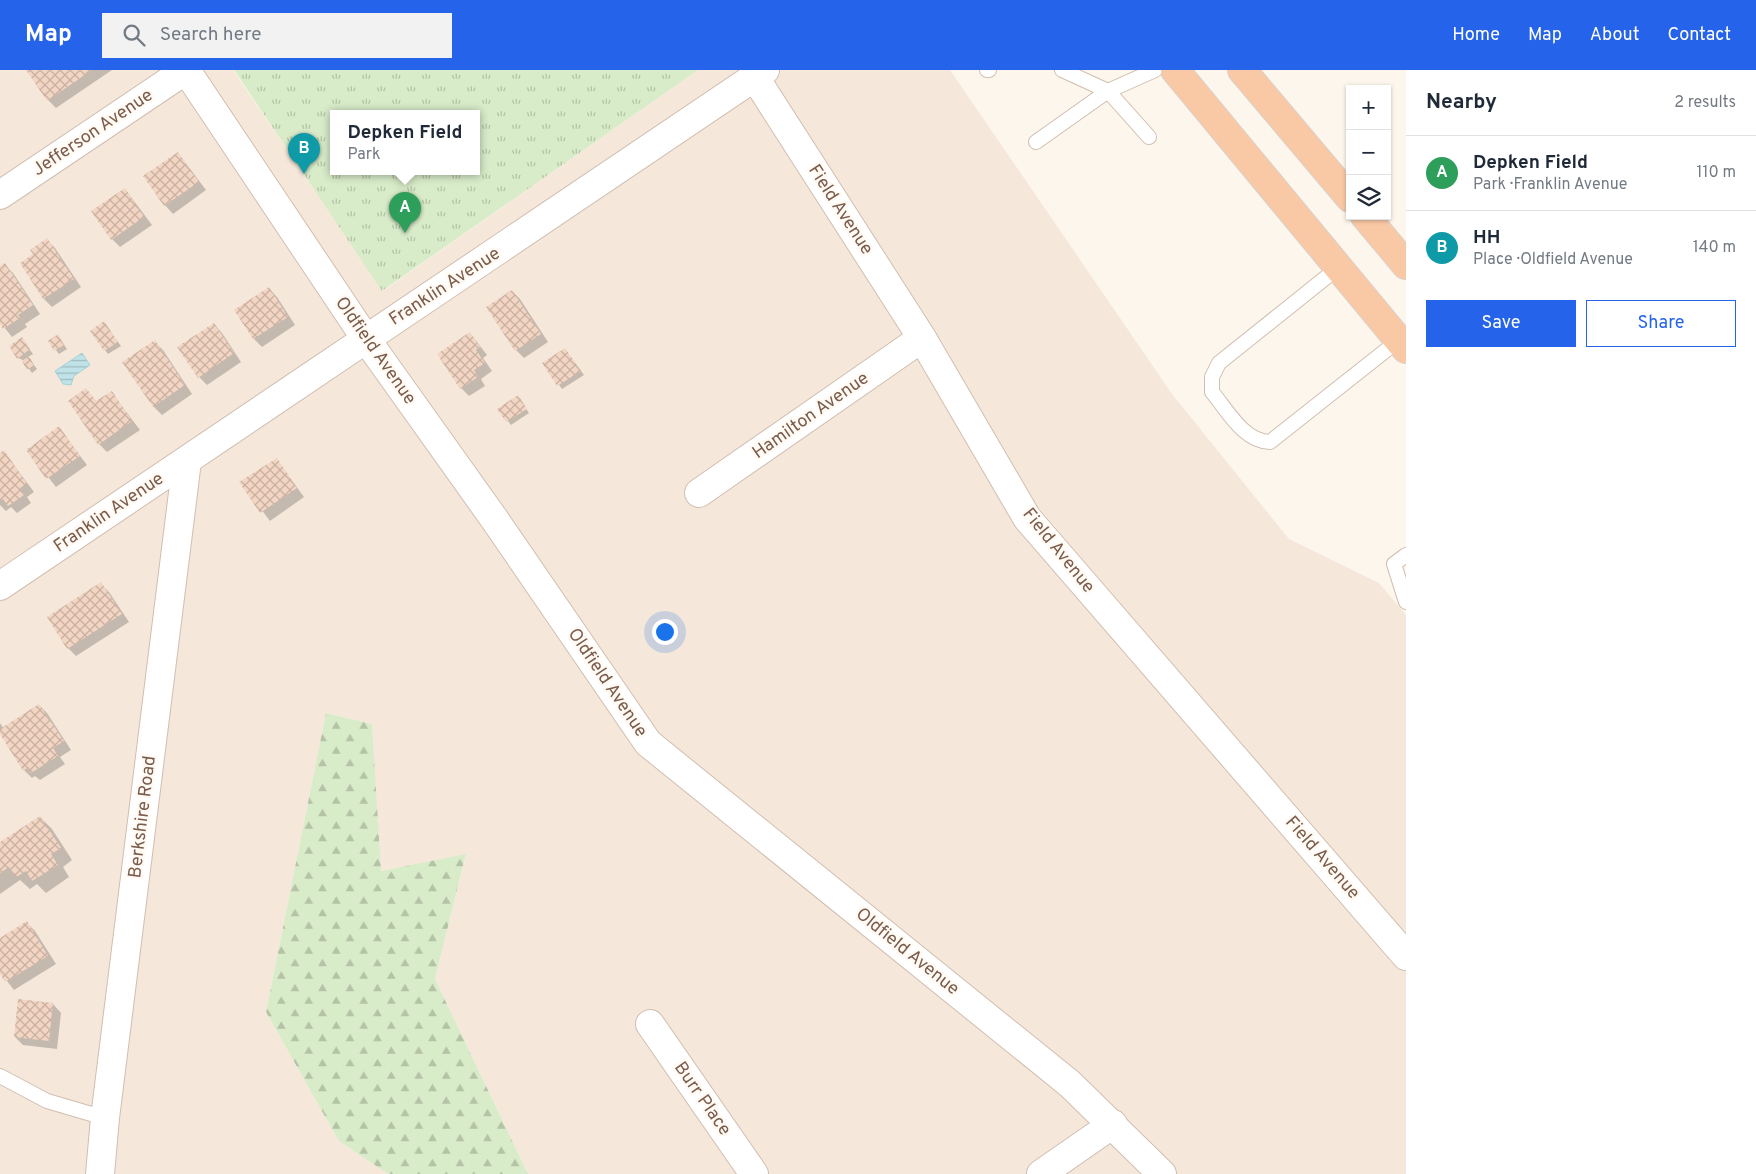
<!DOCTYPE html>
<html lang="en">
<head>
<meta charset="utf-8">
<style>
	:root { --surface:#fff; --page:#f2f2f3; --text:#1f2937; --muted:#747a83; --line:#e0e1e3; --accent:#2563eb }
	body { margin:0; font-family:Overpass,sans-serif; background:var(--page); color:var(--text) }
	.controls { position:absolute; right:15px; top:15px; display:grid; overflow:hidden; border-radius:0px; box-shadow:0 1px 4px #0004 }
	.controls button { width:45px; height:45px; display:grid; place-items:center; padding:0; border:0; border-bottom:1px solid var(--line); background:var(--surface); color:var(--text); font:25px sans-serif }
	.you { position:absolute; left:664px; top:561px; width:18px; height:18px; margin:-12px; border:4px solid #fff; border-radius:50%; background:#1a73e8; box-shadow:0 0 0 8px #1a73e833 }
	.badge { display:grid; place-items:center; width:32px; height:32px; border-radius:50%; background:var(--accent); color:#fff; font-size:16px; font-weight:700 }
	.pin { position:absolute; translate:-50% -41px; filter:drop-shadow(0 1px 2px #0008) }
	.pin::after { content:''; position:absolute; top:26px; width:18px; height:15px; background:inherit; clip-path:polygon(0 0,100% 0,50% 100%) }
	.popup { position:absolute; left:330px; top:40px; width:150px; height:65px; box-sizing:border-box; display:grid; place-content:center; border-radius:0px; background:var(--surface); filter:drop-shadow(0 1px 4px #0005); font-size:16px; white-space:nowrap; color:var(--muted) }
	.popup b { font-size:19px; color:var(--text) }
	.popup::after { content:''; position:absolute; left:50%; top:100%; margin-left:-10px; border:10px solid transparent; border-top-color:var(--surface) }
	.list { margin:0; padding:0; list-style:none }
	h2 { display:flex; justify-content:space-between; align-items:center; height:65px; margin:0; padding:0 20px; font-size:21px }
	h2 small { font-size:16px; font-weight:400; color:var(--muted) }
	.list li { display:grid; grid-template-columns:32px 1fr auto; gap:15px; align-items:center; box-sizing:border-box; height:75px; padding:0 20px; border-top:1px solid var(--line) }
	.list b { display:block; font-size:19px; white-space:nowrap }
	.list p { margin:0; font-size:16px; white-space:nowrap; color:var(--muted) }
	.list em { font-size:16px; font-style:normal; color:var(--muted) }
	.actions { display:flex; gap:10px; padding:15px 20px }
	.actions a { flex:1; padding:11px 0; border:1px solid var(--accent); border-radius:0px; text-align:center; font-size:18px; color:var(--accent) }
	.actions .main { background:var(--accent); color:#fff }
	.icon { flex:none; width:28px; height:28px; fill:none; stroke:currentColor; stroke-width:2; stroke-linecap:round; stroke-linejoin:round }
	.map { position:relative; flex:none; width:1406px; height:1104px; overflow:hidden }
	header { display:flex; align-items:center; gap:30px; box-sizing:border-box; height:70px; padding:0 25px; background:var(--accent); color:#fff }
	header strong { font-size:24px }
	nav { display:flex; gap:28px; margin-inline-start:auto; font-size:18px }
	.search { width:350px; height:45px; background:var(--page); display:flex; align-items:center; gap:12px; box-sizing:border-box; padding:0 18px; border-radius:0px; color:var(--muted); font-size:19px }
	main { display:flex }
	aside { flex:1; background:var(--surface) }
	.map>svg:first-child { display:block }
	.residential { fill:#f5e8da }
	.forest { fill:url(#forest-firs) }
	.park { fill:url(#park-tufts); fill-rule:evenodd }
	.water { fill:url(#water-rules); stroke:#a5d3da }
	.shadow { fill:#0003 }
	.building { fill:url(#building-cross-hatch) }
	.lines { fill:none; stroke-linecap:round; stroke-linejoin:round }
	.service-casing { stroke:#d1beb0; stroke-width:16 }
	.minor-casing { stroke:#d1beb0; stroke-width:30 }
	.trunk-casing { stroke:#dad1cd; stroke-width:30 }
	.service { stroke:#fff; stroke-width:14 }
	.minor { stroke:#fff; stroke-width:28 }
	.trunk { stroke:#f9c8a4; stroke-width:28 }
	.labels { text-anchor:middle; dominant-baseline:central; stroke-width:5; stroke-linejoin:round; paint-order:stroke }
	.street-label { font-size:18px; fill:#7a5c4d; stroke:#fffaf3 }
</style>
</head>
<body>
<header>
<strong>Map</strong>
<div class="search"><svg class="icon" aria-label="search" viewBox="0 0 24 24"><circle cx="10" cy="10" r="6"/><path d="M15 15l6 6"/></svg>Search here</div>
<nav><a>Home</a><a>Map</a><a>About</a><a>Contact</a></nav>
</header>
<main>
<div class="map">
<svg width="1406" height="1104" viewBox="0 0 1406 1104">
	<defs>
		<pattern id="forest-firs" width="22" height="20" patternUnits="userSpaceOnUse" patternTransform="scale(1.25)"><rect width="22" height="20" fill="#d8ecc9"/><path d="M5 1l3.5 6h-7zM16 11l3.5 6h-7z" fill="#b4c2a5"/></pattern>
		<pattern id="park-tufts" width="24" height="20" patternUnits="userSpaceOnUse" patternTransform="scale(1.25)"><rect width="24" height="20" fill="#d8ecc9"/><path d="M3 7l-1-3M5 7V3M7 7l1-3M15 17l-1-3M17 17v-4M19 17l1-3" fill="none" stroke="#b4c2a5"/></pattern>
		<pattern id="water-rules" width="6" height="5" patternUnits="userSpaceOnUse" patternTransform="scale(1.25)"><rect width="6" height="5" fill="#bfe3e8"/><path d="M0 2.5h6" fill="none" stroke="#a0bbbe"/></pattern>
		<pattern id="building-cross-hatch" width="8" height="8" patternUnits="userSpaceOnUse" patternTransform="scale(1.25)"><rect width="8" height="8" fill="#f3d5c3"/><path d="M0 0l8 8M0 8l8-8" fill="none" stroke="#cab0a1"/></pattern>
	</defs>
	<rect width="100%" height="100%" fill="#fdf6ec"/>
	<polygon class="residential" points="0,0 233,0 383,221 698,0 950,0 1172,324 1289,469 1379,513 1406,545 1406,1104 528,1104 435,909 466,785 380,801 372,654 326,643 266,942 339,1071 388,1104 0,1104"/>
	<polygon class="forest" points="326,643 372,654 381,801 466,784 435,909 528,1104 388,1104 339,1071 266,942"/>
	<path class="park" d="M 234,0 L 698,0 L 382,221 ZM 334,44 L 476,44 L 476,102 L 334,102 Z"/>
	<polygon class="water" points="82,283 90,295 74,306 71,315 63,314 55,301"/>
	<g class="shadow">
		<polygon points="29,0 112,0 56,38 48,30"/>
		<polygon points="178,83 206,120 173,144 165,135"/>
		<polygon points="125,119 152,155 120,177 112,169"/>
		<polygon points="47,170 55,178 81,217 52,237 44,229 21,194 34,185"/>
		<polygon points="4,195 13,203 40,244 25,254 27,257 12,267 0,252 0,198"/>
		<polygon points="269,219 277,227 295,255 262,277 254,269 236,240"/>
		<polygon points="512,221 520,229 548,272 524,288 516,280"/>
		<polygon points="104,253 121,276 108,284 105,280"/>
		<polygon points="214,254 222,263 241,292 207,315 199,307"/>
		<polygon points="470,263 487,285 483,288 492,301 481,309 485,316 469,326 461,318"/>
		<polygon points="58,266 67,279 59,284 49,271"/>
		<polygon points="22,269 33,284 28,287 37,299 32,303 23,290 18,288"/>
		<polygon points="155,272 163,280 192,324 162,345 153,336"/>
		<polygon points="565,279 584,305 562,319 544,293"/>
		<polygon points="86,320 97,332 111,322 140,360 107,382 99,374"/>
		<polygon points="521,331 529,343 511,355 499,339"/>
		<polygon points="59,358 87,395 56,417 27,380"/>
		<polygon points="4,382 34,422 27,427 31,433 17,443 11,437 6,441 0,435 0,384"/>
		<polygon points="276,389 304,427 270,451 241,413"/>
		<polygon points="101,514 109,522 129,552 76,586 68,578"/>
		<polygon points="39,635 47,643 71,680 60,687 65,694 40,710 35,706 32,708 24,700 0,662 0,653 3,658"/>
		<polygon points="40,747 52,759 72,790 63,797 69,807 46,823 37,814 30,819 20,810 0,824 0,773"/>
		<polygon points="27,853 35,861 56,894 14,920 0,902 0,869"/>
		<polygon points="53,934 61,943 57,979 23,975 15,967"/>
	</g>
	<g class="building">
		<polygon points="26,0 92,0 47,31"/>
		<polygon points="178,82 199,112 164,136 143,106"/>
		<polygon points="125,118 144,147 111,170 91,141"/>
		<polygon points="47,168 74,209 43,229 20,193 33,184 30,180"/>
		<polygon points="5,193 33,235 18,245 20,248 3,259 0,254 0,196"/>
		<polygon points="269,217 288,247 253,269 234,240"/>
		<polygon points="512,220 541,264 515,281 486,237"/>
		<polygon points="104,251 118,272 104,281 90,261"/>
		<polygon points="214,253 234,283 198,308 177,277"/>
		<polygon points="470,262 480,277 476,280 485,293 474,300 478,307 460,319 437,284"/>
		<polygon points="58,264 64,275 54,281 48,271"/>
		<polygon points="22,267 30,279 17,289 9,276"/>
		<polygon points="155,270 185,315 153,337 122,292"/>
		<polygon points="565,278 581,301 557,316 542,293"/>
		<polygon points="29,286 34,295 27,300 22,291"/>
		<polygon points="86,318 96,331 112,321 132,351 98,375 68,331"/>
		<polygon points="518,325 527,339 506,352 497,339"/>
		<polygon points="59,356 80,386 46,409 26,380"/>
		<polygon points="4,380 27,414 20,418 24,425 8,436 3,429 0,431 0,383"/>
		<polygon points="277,388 297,418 260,443 239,412"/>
		<polygon points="101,512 122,544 67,579 47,547"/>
		<polygon points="39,634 64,671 53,678 58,686 31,703 27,698 23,701 0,664 0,659"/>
		<polygon points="40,746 61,778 51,784 58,795 32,811 26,801 16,807 9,797 0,803 0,772"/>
		<polygon points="27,851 48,886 5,912 0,904 0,868"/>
		<polygon points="18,929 53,933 49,971 14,967"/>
	</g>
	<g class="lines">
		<defs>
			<g id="service">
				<polyline points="987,0 989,0"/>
				<polyline points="1062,0 1108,21 1155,0"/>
				<polyline points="1036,72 1108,21 1149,67"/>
				<path d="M 1339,197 L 1219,293 L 1212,307 L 1212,322 C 1227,340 1244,372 1270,372 L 1399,270"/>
				<polyline points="1406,485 1394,494 1406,532"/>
				<polyline points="0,1006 47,1031 105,1048"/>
			</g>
			<g id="minor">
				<polyline points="186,0 366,269 495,450 648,673 1070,1014 1162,1104"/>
				<polyline points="754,6 922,268 1027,448 1406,886"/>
				<polyline points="0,125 186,0"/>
				<polyline points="699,423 922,268"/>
				<polyline points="0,516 765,0"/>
				<polyline points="650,954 754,1104"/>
				<polyline points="100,1104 105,1048 187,391"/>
				<polyline points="1041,1104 1113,1054"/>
			</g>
			<g id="trunk">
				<polyline points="1175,0 1406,279"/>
				<polyline points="1242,0 1350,128"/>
				<polyline points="1365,146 1406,195"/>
			</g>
		</defs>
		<use href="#service" class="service-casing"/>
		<use href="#minor" class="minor-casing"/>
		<use href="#trunk" class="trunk-casing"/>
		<use href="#service" class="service"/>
		<use href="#minor" class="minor"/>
		<use href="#trunk" class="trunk"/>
	</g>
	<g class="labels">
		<g class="street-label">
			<text transform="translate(93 63) rotate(-34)">Jefferson Avenue</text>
			<text transform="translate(840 140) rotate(57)">Field Avenue</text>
			<text transform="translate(445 217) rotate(-33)">Franklin Avenue</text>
			<text transform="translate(375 281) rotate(55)">Oldfield Avenue</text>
			<text transform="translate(811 346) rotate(-35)">Hamilton Avenue</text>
			<text transform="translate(109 443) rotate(-34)">Franklin Avenue</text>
			<text transform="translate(1058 481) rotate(51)">Field Avenue</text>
			<text transform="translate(607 613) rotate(56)">Oldfield Avenue</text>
			<text transform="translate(143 747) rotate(-83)">Berkshire Road</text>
			<text transform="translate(1322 788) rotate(49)">Field Avenue</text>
			<text transform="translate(907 882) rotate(39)">Oldfield Avenue</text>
			<text transform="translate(702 1029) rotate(55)">Burr Place</text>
		</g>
	</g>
</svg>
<div class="controls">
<button>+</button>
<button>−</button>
<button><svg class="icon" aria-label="layers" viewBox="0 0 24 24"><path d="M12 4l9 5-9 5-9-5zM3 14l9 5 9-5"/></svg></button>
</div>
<div class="you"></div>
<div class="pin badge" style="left:405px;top:163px;background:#2e9e5b">A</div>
<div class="popup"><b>Depken Field</b>Park</div>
<div class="pin badge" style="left:304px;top:104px;background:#0f9aa8">B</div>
</div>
<aside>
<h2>Nearby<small>2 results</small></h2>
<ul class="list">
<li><span class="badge" style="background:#2e9e5b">A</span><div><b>Depken Field</b><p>Park · Franklin Avenue</p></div><em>110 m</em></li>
<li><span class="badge" style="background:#0f9aa8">B</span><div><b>HH</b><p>Place · Oldfield Avenue</p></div><em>140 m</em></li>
</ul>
<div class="actions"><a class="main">Save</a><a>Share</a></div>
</aside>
</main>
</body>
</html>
